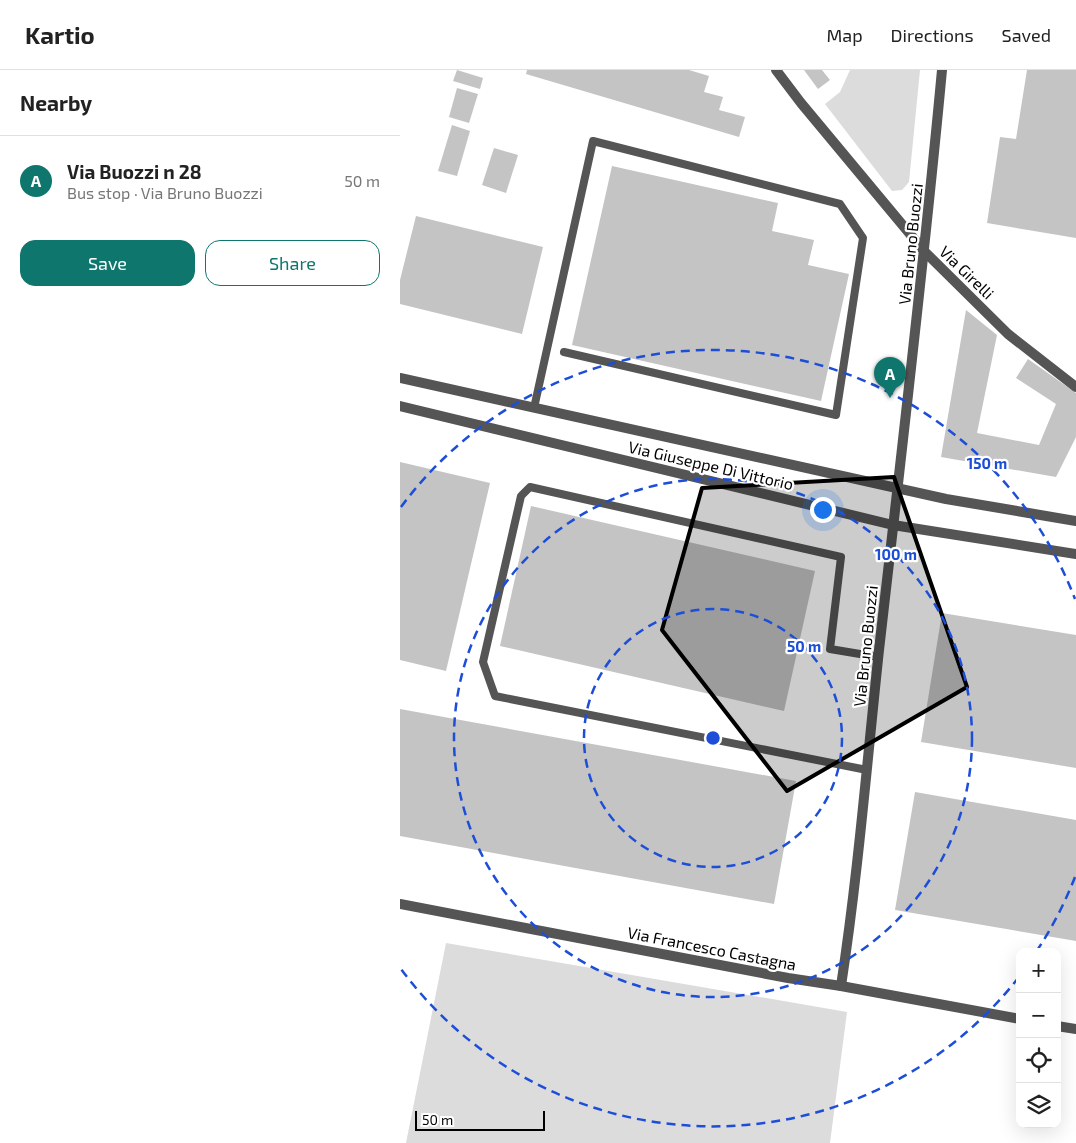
<!DOCTYPE html>
<html lang="en">
<head>
<meta charset="utf-8">
<style>
	:root { --surface:#fff; --page:#f6f6f6; --text:#222; --muted:#767676; --line:#e0e0e0; --accent:#0f766e }
	body { margin:0; font-family:"Exo 2",sans-serif; background:var(--page); color:var(--text) }
	.controls { position:absolute; right:15px; bottom:15px; display:grid; overflow:hidden; border-radius:10px; box-shadow:0 5px 20px #0002 }
	.controls button { width:45px; height:45px; display:grid; place-items:center; padding:0; border:0; border-bottom:1px solid var(--line); background:var(--surface); color:var(--text); font:25px sans-serif }
	.scale { position:absolute; left:15px; bottom:12px; width:130px; box-sizing:border-box; padding-left:5px; border:2px solid #000; border-top:0; font-size:14px; line-height:18px; white-space:nowrap; color:#000; -webkit-text-stroke:4px #fff; paint-order:stroke }
	.you { position:absolute; left:422px; top:439px; width:18px; height:18px; margin:-12px; border:4px solid #fff; border-radius:50%; background:#1a73e8; box-shadow:0 0 0 8px #1a73e833 }
	.badge { display:grid; place-items:center; width:32px; height:32px; border-radius:50%; background:var(--accent); color:#fff; font-size:16px; font-weight:700 }
	.pin { position:absolute; translate:-50% -41px; filter:drop-shadow(0 1px 2px #0008) }
	.pin::after { content:''; position:absolute; top:26px; width:18px; height:15px; background:inherit; clip-path:polygon(0 0,100% 0,50% 100%) }
	.list { margin:0; padding:0; list-style:none }
	h2 { display:flex; justify-content:space-between; align-items:center; height:65px; margin:0; padding:0 20px; font-size:21px }
	h2 small { font-size:16px; font-weight:400; color:var(--muted) }
	.list li { display:grid; grid-template-columns:32px 1fr auto; gap:15px; align-items:center; box-sizing:border-box; height:90px; padding:0 20px; border-top:1px solid var(--line) }
	.list b { display:block; font-size:19px; white-space:nowrap }
	.list p { margin:0; font-size:16px; white-space:nowrap; color:var(--muted) }
	.list em { font-size:16px; font-style:normal; color:var(--muted) }
	.actions { display:flex; gap:10px; padding:15px 20px }
	.actions a { flex:1; padding:11px 0; border:1px solid var(--accent); border-radius:15px; text-align:center; font-size:18px; color:var(--accent) }
	.actions .main { background:var(--accent); color:#fff }
	.icon { flex:none; width:28px; height:28px; fill:none; stroke:currentColor; stroke-width:2; stroke-linecap:round; stroke-linejoin:round }
	.map { position:relative; flex:none; width:676px; height:1073px; overflow:hidden }
	header { display:flex; align-items:center; gap:30px; box-sizing:border-box; height:70px; padding:0 25px; background:var(--surface); border-bottom:1px solid var(--line) }
	header strong { font-size:24px }
	nav { display:flex; gap:28px; margin-inline-start:auto; font-size:18px }
	main { display:flex }
	aside { flex:1; background:var(--surface) }
	.map>svg:first-child { display:block }
	.green { fill:#dcdcdc }
	.building { fill:#c4c4c4 }
	.lines { fill:none; stroke-linecap:round; stroke-linejoin:round }
	.lane { stroke:#555; stroke-width:8 }
	.street { stroke:#555; stroke-width:10 }
	.marked { fill:#000; fill-opacity:0.2; stroke:#000; stroke-width:4; stroke-linejoin:round }
	.ring { fill:none; stroke:#1d4ed8; stroke-width:2.5; stroke-dasharray:9 6 }
	.labels { text-anchor:middle; dominant-baseline:central; stroke-width:4.5; stroke-linejoin:round; paint-order:stroke }
	.street-label { font-size:16px; fill:#000; stroke:#fff }
	.centre { fill:#1d4ed8; stroke:#fff; stroke-width:2.5 }
	.ring-label { font-size:15px; text-anchor:middle; font-weight:bold; fill:#1d4ed8; stroke:#fff; stroke-width:4.5; stroke-linejoin:round; paint-order:stroke }
</style>
</head>
<body>
<header>
<strong>Kartio</strong>
<nav><a>Map</a><a>Directions</a><a>Saved</a></nav>
</header>
<main>
<aside>
<h2>Nearby<small></small></h2>
<ul class="list">
<li><span class="badge">A</span><div><b>Via Buozzi n 28</b><p>Bus stop · Via Bruno Buozzi</p></div><em>50 m</em></li>
</ul>
<div class="actions"><a class="main">Save</a><a>Share</a></div>
</aside>
<div class="map">
<svg width="676" height="1073" viewBox="0 0 676 1073">
	<rect width="100%" height="100%" fill="#fff"/>
	<g class="green">
		<polygon points="450,0 520,0 509,112 502,120 492,121 425,34 440,22"/>
		<polygon points="46,873 447,942 430,1073 6,1073"/>
	</g>
	<g class="building">
		<polygon points="57,0 83,8 80,19 53,11"/>
		<polygon points="127,0 289,0 309,6 304,22 323,27 319,40 345,47 339,67 126,4"/>
		<polygon points="404,0 422,0 430,10 418,19"/>
		<polygon points="627,0 676,0 676,168 587,153 600,67 616,69"/>
		<polygon points="57,18 78,24 69,53 49,47"/>
		<polygon points="52,55 70,61 57,106 38,101"/>
		<polygon points="94,78 118,85 106,123 82,115"/>
		<polygon points="212,96 378,133 372,161 414,170 408,195 449,204 421,331 172,275"/>
		<polygon points="16,146 143,177 122,264 0,234 0,210"/>
		<polygon points="566,240 597,265 577,363 639,375 656,334 616,308 628,289 676,323 676,367 656,407 541,387"/>
		<polygon points="0,392 90,413 46,601 0,590"/>
		<polygon points="131,436 415,501 384,641 100,576"/>
		<polygon points="542,543 676,565 676,698 521,672"/>
		<polygon points="0,639 396,711 374,834 0,766"/>
		<polygon points="515,722 676,750 676,871 495,840"/>
	</g>
	<g class="lines">
		<g class="lane">
			<polyline points="134,338 193,71 440,134 463,168 436,345 164,282"/>
			<polyline points="467,700 95,626 83,592 121,426 130,417 441,487 430,579 478,587"/>
		</g>
		<g class="street">
			<polyline points="376,0 401,33 525,182 608,264 676,317"/>
			<polyline points="0,308 546,429 676,451"/>
			<polyline points="0,336 493,455 676,484"/>
			<polyline points="0,834 388,908 441,916 620,949"/>
			<path d="M 441,916 C 458,805 467,692 479,580 C 501,387 524,194 542,0"/>
			<polyline points="657,956 676,959"/>
		</g>
	</g>
	<path class="marked" d="M 494,407 L 567,617 L 387,721 L 262,560 L 302,418 Z"/>
	<g class="ring">
		<circle cx="313" cy="668" r="129"/>
		<circle cx="313" cy="668" r="259"/>
		<path d="M675 807A388 388 0 0 1 638 879M619 907A388 388 0 0 1 1 899M1 437A388 388 0 0 1 675 529"/>
	</g>
	<g class="labels">
		<g class="street-label">
			<text transform="translate(510 174) rotate(-84)">Via Bruno Buozzi</text>
			<text transform="translate(567 202) rotate(44)">Via Girelli</text>
			<text transform="translate(311 395) rotate(13)">Via Giuseppe Di Vittorio</text>
			<text transform="translate(465 576) rotate(-84)">Via Bruno Buozzi</text>
			<text transform="translate(312 878) rotate(11)">Via Francesco Castagna</text>
		</g>
	</g>
	<circle cx="313" cy="668" r="8" class="centre"/>
	<g class="ring-label">
		<text x="587" y="399">150 m</text>
		<text x="496" y="490">100 m</text>
		<text x="404" y="582">50 m</text>
	</g>
</svg>
<div class="controls">
<button>+</button>
<button>−</button>
<button><svg class="icon" aria-label="locate" viewBox="0 0 24 24"><circle cx="12" cy="12" r="6"/><path d="M12 2v4M12 18v4M2 12h4M18 12h4"/></svg></button>
<button><svg class="icon" aria-label="layers" viewBox="0 0 24 24"><path d="M12 4l9 5-9 5-9-5zM3 14l9 5 9-5"/></svg></button>
</div>
<div class="scale">50 m</div>
<div class="you"></div>
<div class="pin badge" style="left:490px;top:328px">A</div>
</div>
</main>
</body>
</html>
